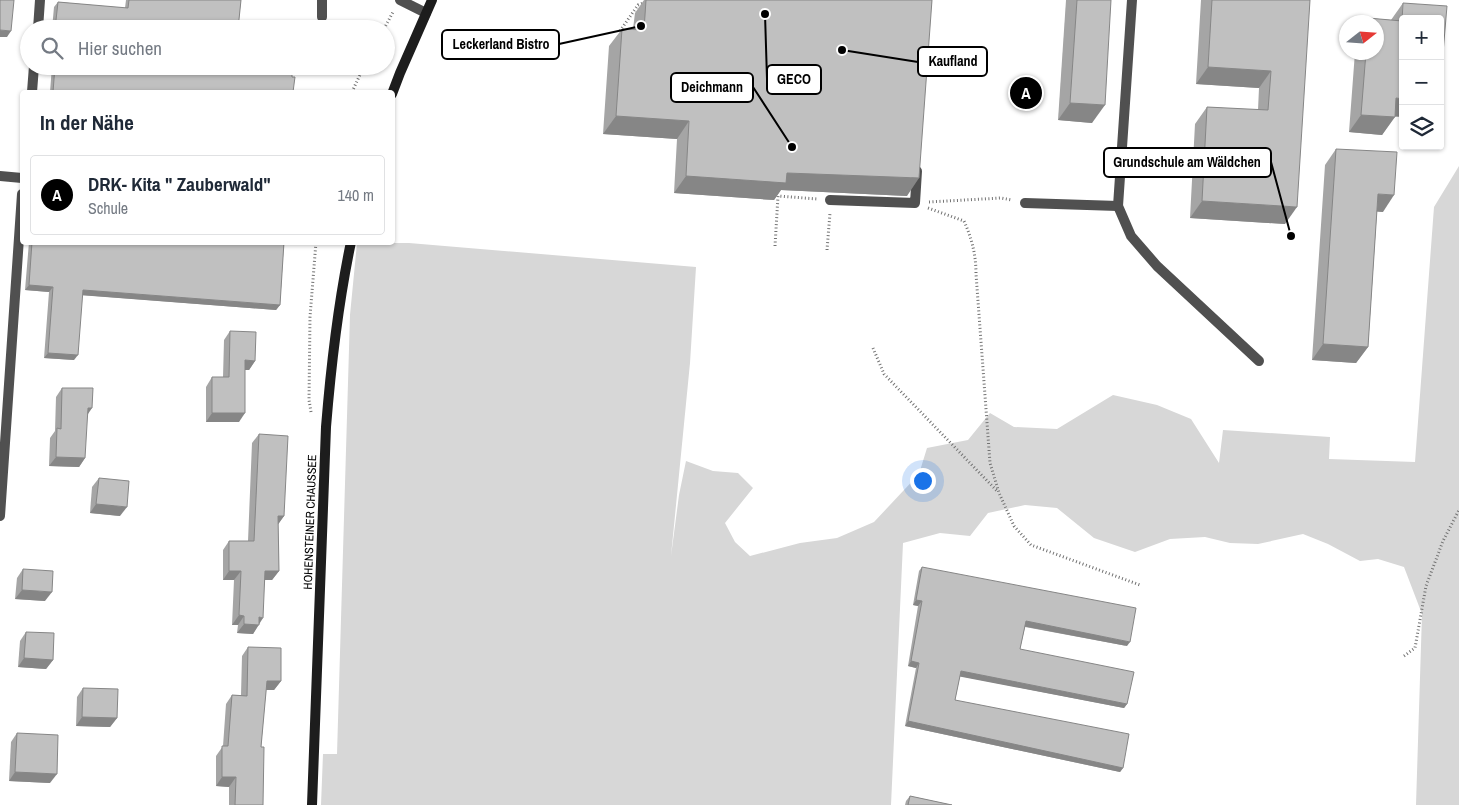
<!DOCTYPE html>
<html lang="de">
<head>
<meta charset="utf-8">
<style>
	:root { --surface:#fff; --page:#f6f6f7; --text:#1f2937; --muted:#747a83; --line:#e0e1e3; --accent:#000 }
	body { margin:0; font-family:"Archivo Narrow",sans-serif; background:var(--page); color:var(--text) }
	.controls { position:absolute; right:15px; top:15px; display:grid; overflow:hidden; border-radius:5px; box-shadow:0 1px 4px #0004 }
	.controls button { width:45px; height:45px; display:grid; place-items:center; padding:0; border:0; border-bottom:1px solid var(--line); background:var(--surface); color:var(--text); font:25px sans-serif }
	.compass { position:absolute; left:1339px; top:15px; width:45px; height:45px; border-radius:50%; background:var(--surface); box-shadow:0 1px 4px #0004; rotate:73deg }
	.you { position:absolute; left:922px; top:480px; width:18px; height:18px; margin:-12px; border:4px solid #fff; border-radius:50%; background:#1a73e8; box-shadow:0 0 0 8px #1a73e833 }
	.badge { display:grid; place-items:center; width:32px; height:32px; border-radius:50%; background:var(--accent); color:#fff; font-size:16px; font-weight:700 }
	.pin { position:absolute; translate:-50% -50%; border:2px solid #fff; box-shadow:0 1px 5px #0006 }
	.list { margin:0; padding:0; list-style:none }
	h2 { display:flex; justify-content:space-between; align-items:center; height:65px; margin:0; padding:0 20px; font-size:21px }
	h2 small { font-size:16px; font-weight:400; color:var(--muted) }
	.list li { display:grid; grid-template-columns:32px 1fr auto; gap:15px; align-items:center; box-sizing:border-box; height:80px; margin:0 10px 10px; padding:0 10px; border:1px solid var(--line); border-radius:5px }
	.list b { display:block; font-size:19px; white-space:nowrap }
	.list p { margin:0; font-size:16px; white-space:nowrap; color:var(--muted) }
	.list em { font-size:16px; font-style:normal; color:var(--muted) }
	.icon { flex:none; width:28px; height:28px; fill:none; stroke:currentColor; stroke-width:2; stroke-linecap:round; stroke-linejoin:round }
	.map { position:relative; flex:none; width:1459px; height:805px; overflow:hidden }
	.search { position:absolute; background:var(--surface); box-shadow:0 1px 4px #0004; left:20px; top:20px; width:375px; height:55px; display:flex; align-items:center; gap:12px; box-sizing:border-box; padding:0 18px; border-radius:28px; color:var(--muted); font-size:19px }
	.panel { position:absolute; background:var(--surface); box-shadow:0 1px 4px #0004; left:20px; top:90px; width:375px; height:155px; border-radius:5px }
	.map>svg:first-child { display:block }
	.green { fill:#d7d7d7 }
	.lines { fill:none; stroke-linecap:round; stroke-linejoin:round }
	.path { stroke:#727272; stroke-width:3; stroke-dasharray:1 2.5; stroke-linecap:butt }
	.service { stroke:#505050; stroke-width:10 }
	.minor { stroke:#505050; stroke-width:10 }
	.secondary { stroke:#1d1d1d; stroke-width:10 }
	.wall { fill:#a5a5a5 }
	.shaded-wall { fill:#868686 }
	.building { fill:#c0c0c0; stroke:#868686 }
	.labels { text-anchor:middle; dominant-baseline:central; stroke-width:4; stroke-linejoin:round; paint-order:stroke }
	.street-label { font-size:12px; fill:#000; stroke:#fff }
	.leader { fill:none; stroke:#000; stroke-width:2 }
	.callout-dot { fill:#000; stroke:#fff; stroke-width:2 }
	.callout { fill:#fff; stroke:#000; stroke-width:2 }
	.callout-label { font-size:14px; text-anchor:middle; font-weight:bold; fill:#000 }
</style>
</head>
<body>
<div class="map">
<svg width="1459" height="805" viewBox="0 0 1459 805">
	<rect width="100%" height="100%" fill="#fff"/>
	<polygon class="green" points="1459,166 1459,805 1416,805 1422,614 1404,567 1378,559 1360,561 1328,544 1303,534 1258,544 1230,543 1205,537 1170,539 1135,552 1094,538 1057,508 1025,505 988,513 970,536 940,533 903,543 891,805 321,805 323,754 337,754 350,315 357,243 409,243 696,267 690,363 671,556 679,495 686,461 713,471 738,473 753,488 725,523 735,542 750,556 800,543 837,538 874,522 919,474 927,448 968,440 990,413 1014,427 1057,429 1113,395 1157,405 1191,419 1219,463 1223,430 1330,437 1329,459 1415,462 1434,207"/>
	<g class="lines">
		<g class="path">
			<polyline points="384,29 393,12"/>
			<polyline points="620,31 638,5 650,0"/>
			<polyline points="352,92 364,66"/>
			<polyline points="929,202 1001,198 1012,200"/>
			<path d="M 928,208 L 964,221 C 972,239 976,255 976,274 L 990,463 L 999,493 L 1014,526 L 1031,545 L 1140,585"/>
			<polyline points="775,246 778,196 817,199"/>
			<polyline points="827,250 830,213"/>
			<polyline points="873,348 884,374 998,492"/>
			<polyline points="311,412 309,400 310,317 316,242"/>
			<polyline points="1404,656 1415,648 1426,586 1443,541 1459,510"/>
		</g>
		<g class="service">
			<polyline points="322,0 322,17"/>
			<polyline points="400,0 426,13"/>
			<polyline points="1132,0 1118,206 1131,236 1157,266 1259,361"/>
			<polyline points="830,200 915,203 917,171"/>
			<polyline points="1025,203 1118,206"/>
		</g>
		<g class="minor">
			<polyline points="38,29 40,0"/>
			<polyline points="32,92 34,66"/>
			<polyline points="0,176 22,178"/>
			<polyline points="0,516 22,194"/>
		</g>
		<g class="secondary">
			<polyline points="392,94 400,73 432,0"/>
			<path d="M 312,805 L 326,427 C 331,365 338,304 351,242"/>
		</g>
	</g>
	<g class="wall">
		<polygon points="126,0 241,0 238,29 52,29 54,7 58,2 125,8"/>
		<polygon points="644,0 932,0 907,196 781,190 774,200 674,193 677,139 603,134 609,46 622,29 633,29 635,13"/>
		<polygon points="1066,0 1111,0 1092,123 1058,120"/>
		<polygon points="1201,0 1310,0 1285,224 1190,218 1195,124 1207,107 1258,110 1259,88 1196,84"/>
		<polygon points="1403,3 1395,116 1382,135 1349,132 1355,52 1376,52 1376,22 1365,22 1368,18 1391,20"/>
		<polygon points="52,66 292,66 292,77 293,92 50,92"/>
		<polygon points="1336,149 1383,212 1377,211 1368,347 1356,363 1312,360 1325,165"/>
		<polygon points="29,242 284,242 280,305 276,310 82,295 74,360 44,358 49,292 25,290"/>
		<polygon points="230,331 255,361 249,370 245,370 239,422 206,422 206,387 212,377 223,377 224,340"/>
		<polygon points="62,388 85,458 79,467 49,466 50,438 55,431 56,397"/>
		<polygon points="259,434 284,516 278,524 279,571 272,580 265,580 259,624 253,634 237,633 238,625 232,625 234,580 223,580 223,550 229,541 248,541 252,443"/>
		<polygon points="99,478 120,516 90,513 92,487"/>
		<polygon points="922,567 1127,646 1025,627 1020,649 1127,704 1124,708 960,676 955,700 1123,768 1120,772 905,726 916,668 908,666 918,606 913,605 919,571"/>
		<polygon points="23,569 45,601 15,599 17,578"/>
		<polygon points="26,632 53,660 46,669 18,667 20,641"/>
		<polygon points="248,647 281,681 274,690 266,690 261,747 263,805 229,805 229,787 216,786 216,756 223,746 226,704 232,695 241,695 242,656"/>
		<polygon points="83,688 117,718 110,727 76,726 77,697"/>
		<polygon points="17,733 50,783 9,781 11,742"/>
		<polygon points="910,796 952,805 905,805 906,801"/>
	</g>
	<g class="shaded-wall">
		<polygon points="0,30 11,31 7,37 0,37"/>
		<polygon points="1208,67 1271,71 1259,88 1196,84"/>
		<polygon points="1396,98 1403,99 1403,117 1384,116"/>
		<polygon points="1070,103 1105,105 1092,123 1058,120"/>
		<polygon points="1361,115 1395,117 1382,135 1349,132"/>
		<polygon points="616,116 689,121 677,139 603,134"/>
		<polygon points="787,173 919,178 907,196 781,190 774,200 674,193 686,176"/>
		<polygon points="1378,194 1394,195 1383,212 1366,211"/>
		<polygon points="1202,201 1297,207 1285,224 1190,218"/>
		<polygon points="29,285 53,287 49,292 25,290"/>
		<polygon points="83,290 280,305 276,310 79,295"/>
		<polygon points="1323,344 1368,347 1356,363 1312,360"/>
		<polygon points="48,353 78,355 74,360 44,358"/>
		<polygon points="245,360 255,361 249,370 238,370"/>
		<polygon points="88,408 92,408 86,417"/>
		<polygon points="212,413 245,413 239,422 206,422"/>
		<polygon points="56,457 85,458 79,467 49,466"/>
		<polygon points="96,504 127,507 120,516 90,513"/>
		<polygon points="278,516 284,516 277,526"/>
		<polygon points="229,571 241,571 234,580 223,580"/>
		<polygon points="265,571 279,571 272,580 259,580"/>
		<polygon points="22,590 52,592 45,601 15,599"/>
		<polygon points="916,600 922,601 918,606 913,605"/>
		<polygon points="239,615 244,616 238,625 232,625"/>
		<polygon points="259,617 263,618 253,634 237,633 244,624"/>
		<polygon points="1026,621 1130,642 1127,646 1022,626"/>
		<polygon points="24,658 53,660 46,669 18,667"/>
		<polygon points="911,661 919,663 916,668 908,666"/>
		<polygon points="961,671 1127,704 1124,708 957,676"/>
		<polygon points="267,681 281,681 274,690 260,690"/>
		<polygon points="82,717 117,718 110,727 76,726"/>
		<polygon points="908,721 1123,768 1120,772 905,726"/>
		<polygon points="15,772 57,774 50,783 9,781"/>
		<polygon points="222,777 236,777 229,787 216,786"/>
	</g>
	<g class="building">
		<polygon points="0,0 14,0 11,31 0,30"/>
		<polygon points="129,0 241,0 238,29 55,29 58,2 128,8"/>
		<polygon points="646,0 932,0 919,178 787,173 786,183 686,176 689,121 616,116 622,29 644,30"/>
		<polygon points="1077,0 1111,0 1105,105 1070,103"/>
		<polygon points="1212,0 1310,0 1297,207 1202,201 1207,107 1268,110 1271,71 1208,67"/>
		<polygon points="1403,3 1447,6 1440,88 1440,19 1403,19 1403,99 1396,98 1395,117 1361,115 1366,52 1376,52 1376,22 1368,22 1368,18 1402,21"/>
		<polygon points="55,66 292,66 292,77 295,77 293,92 53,92"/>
		<polygon points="1336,149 1397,152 1394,195 1378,194 1368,347 1323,344"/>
		<polygon points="32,242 284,242 280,305 83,290 78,355 48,353 53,287 29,285"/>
		<polygon points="230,331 256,332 255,361 245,360 245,413 212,413 212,377 229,377"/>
		<polygon points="62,388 93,388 92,408 88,408 85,458 56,457 57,428 61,429"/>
		<polygon points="259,434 288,436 284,516 278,516 279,571 265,571 263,618 259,617 259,625 244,624 244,616 239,615 241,571 229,571 229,541 254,541"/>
		<polygon points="99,478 129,481 127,507 96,504"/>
		<polygon points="922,567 1136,608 1130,642 1026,621 1020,649 1134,672 1127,704 961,671 955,700 1129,734 1123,768 908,721 919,663 911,661 922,601 916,600"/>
		<polygon points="23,569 53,571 52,592 22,590"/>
		<polygon points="26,632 54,633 53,660 24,658"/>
		<polygon points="248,647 281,648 281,681 267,681 261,747 264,747 263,805 235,805 236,777 222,777 222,746 228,746 232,695 247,696"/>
		<polygon points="83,688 118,689 117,718 82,717"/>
		<polygon points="17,733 58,735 57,774 15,772"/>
		<polygon points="910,796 952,805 908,805"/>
	</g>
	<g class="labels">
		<g class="street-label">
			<text transform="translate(310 522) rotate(-88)">HOHENSTEINER CHAUSSEE</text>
		</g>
	</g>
	<path class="leader" d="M641 26L559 44M842 50L918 62M765 14L767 79M792 147L753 87M1291 236L1271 162"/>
	<g class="callout-dot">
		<circle cx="641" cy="26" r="5"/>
		<circle cx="842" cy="50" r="5"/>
		<circle cx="765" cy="14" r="5"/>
		<circle cx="792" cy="147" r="5"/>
		<circle cx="1291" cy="236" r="5"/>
	</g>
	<g class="callout">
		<rect x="442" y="30" width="117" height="29" rx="5"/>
		<rect x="918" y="47" width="69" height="29" rx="5"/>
		<rect x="767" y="65" width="54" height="29" rx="5"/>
		<rect x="671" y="73" width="82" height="29" rx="5"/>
		<rect x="1104" y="148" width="167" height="29" rx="5"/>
	</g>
	<g class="callout-label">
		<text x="501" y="49">Leckerland Bistro</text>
		<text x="953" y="66">Kaufland</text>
		<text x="794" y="84">GECO</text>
		<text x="712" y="92">Deichmann</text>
		<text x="1187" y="167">Grundschule am Wäldchen</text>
	</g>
</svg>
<div class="controls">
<button>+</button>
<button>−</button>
<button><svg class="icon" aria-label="layers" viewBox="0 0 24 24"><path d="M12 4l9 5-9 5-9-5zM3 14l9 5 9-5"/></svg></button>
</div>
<svg class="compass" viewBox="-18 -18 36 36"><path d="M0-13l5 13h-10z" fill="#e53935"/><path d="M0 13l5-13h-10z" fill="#747a83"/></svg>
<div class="you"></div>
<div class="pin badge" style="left:1026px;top:93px">A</div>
<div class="search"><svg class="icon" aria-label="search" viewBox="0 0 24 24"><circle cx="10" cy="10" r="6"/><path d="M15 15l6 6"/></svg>Hier suchen</div>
<section class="panel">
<h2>In der Nähe<small></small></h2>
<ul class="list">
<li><span class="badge">A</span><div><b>DRK- Kita &quot; Zauberwald&quot;</b><p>Schule</p></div><em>140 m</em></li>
</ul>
</section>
</div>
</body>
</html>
